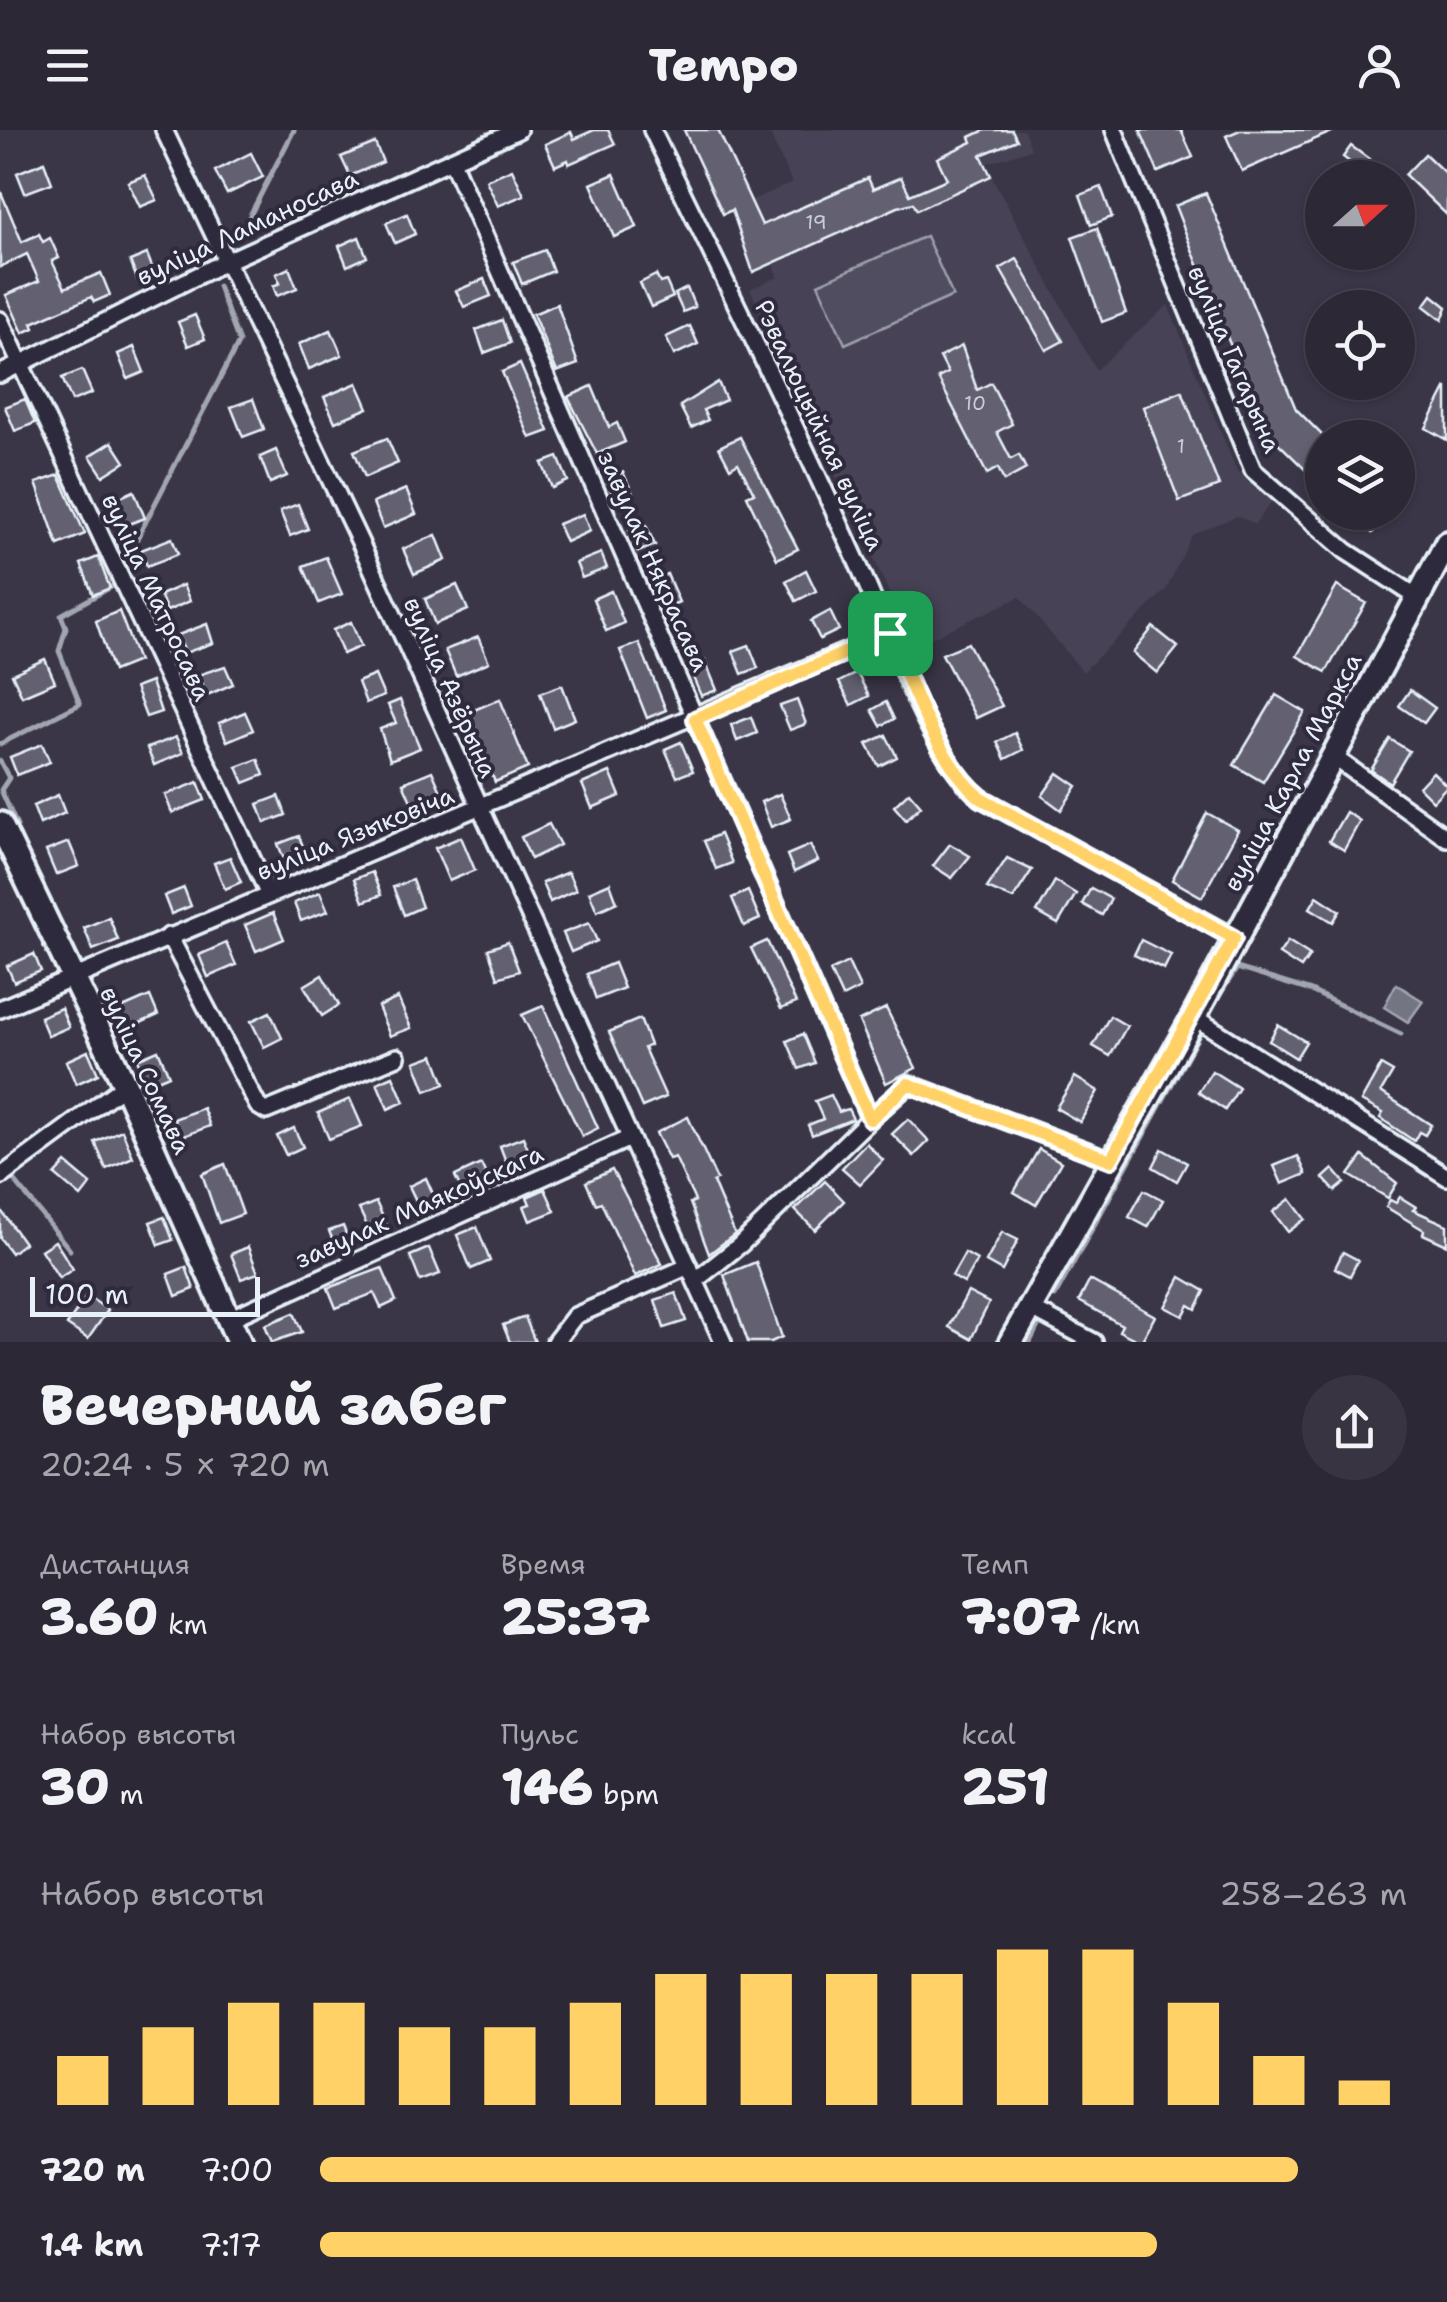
<!DOCTYPE html>
<html lang="ru">
<meta charset="utf-8">
<style>
body{margin:0;font-family:"Shantell Sans",sans-serif;background:#383442;color:#f1f3f6;height:100vh;display:flex;flex-direction:column;font-size:38px;white-space:nowrap}
*{box-sizing:border-box;margin:0}
p{font-size:32px;color:#a6a6ad}
.icon{flex:none;width:55px;height:55px;fill:none;stroke:currentColor;stroke-width:2;stroke-linecap:round;stroke-linejoin:round}
.map{position:relative;height:1212px;overflow:hidden}
.panel{display:flex;flex-direction:column;background:#2c2836;flex:1}
.panel>*{flex:none}
.needle{width:65px;rotate:69deg}
.buttons{position:absolute;left:1305px;top:30px;display:grid;gap:20px}
.buttons a{display:grid;place-items:center;width:110px;height:110px;border-radius:50%;background:#2c2836;box-shadow:0 2px 8px #0004,0 0 0 2px #484451;font-size:50px}
.scale{position:absolute;left:30px;bottom:25px;width:230px;box-sizing:border-box;padding-left:10px;border:5px solid #e8f1f8;border-top:0;font-size:28px;line-height:35px;white-space:nowrap;color:#e8f1f8;-webkit-text-stroke:8px #2f2a3d;paint-order:stroke}
.pin{position:absolute;display:grid;place-items:center;width:85px;height:85px;color:#fff;margin:-42px;border-radius:20px;box-shadow:0 5px 15px #0006}
.round{display:grid;place-items:center;flex:none;width:105px;height:105px;border-radius:52px;background:#383442}
.head{display:flex;align-items:center;justify-content:space-between;height:170px;padding:0 40px}
h1{font-size:55px;font-weight:800;line-height:75px}
.figures{display:grid;grid-template-columns:repeat(3,1fr);gap:15px;height:170px;padding:10px 40px}
.figures div{display:grid;align-content:center}
.figures b{font-size:50px;font-weight:800}
.figures small{font-size:28px;font-weight:400}
.figures p{font-size:28px}
.chart{height:280px;padding:20px 40px}
.chart p{display:flex;justify-content:space-between}
.chart svg{width:100%;height:180px;margin-top:10px;stroke:#ffd166;stroke-width:6}
ul{padding:0 40px;list-style:none;font-size:32px}
li{display:grid;grid-template-columns:160px 120px 1fr;align-items:center;height:75px}
li i{height:25px;border-radius:12px;background:#ffd166}
header{display:flex;justify-content:space-between;align-items:center;height:130px;padding:0 40px;background:#2c2836;font-size:45px;font-weight:800}
.map>svg:first-child{display:block}
.built{fill:#464354}
.green{fill:#504e5f;stroke:#9ca0ac;stroke-width:2.5}
.water{fill:#737482;stroke:#a2a6b1;stroke-width:2.5}
.lines{fill:none;stroke-linecap:round;stroke-linejoin:round}
.stream{stroke:#a2a6b1;stroke-width:5}
.building{fill:#636171;stroke:#e8f1f8;stroke-width:2.5}
.street-casing{stroke:#e8f1f8;stroke-width:22}
.secondary-casing{stroke:#e8f1f8;stroke-width:30}
.street{stroke:#2f2a3d;stroke-width:15}
.secondary{stroke:#2f2a3d;stroke-width:22}
.route-casing{stroke:#fff;stroke-width:20}
.route{stroke:#ffd166;stroke-width:12}
.labels{text-anchor:middle;dominant-baseline:central;stroke-width:8;stroke-linejoin:round;paint-order:stroke}
.number-label{font-size:20px;fill:#c7cdd6}
.street-label{font-size:25px;fill:#e8f1f8;stroke:#2f2a3d}
</style>
<header><svg class="icon" aria-label="menu" viewBox="0 0 24 24"><path d="M4 6h16M4 12h16M4 18h16"/></svg>Tempo<svg class="icon" aria-label="person" viewBox="0 0 24 24"><circle cx="12" cy="8" r="4"/><path d="M4 21q1-7 8-7t8 7"/></svg></header>
<div class="map">
<svg width="1447" height="1212" viewBox="0 0 1447 1212">
<rect width="100%" height="100%" fill="#3a3648"/>
<filter id="ink" filterUnits="userSpaceOnUse"><feTurbulence type="fractalNoise" baseFrequency=".01" numOctaves="2"/><feDisplacementMap in="SourceGraphic" scale="20" xChannelSelector="R" yChannelSelector="G"/><feConvolveMatrix kernelMatrix="1 2 1 2 8 2 1 2 1" color-interpolation-filters="sRGB"/></filter>
<g filter="url(#ink)">
<polygon class="built" points="768,0 1024,0 1031,19 985,34 1096,240 1168,175 1237,341 1272,371 1255,394 1237,386 1192,405 1166,460 1083,542 1020,467 914,516 750,159 778,147 774,134 753,142 732,79 723,84 754,69 792,53"/>
<polygon class="green" points="926,106 953,166 845,214 818,154"/>
<polygon class="water" points="1396,854 1423,871 1408,892 1384,877"/>
<g class="lines">
<g class="stream">
<polyline points="244,97 294,0"/>
<polyline points="131,420 239,212 218,156"/>
<polyline points="0,614 80,574 59,521 66,498 61,485 118,453"/>
<polyline points="0,631 9,648 1,660 17,696"/>
<polyline points="1215,873 1237,838 1311,861 1401,904"/>
<polyline points="14,1050 70,1120"/>
<polyline points="1055,1166 1199,905"/>
<polyline points="1030,1212 1039,1194"/>
</g>
</g>
<g class="building">
<polygon points="594,0 608,0 615,14 569,34 568,30 555,36 545,14 571,2 574,9"/>
<polygon points="684,0 718,0 762,95 868,48 873,59 901,47 910,65 947,49 937,28 972,12 970,7 985,0 1012,0 1017,10 981,25 991,46 917,80 913,73 898,77 753,142 732,80 723,84"/>
<polygon points="1140,0 1181,0 1193,27 1158,42"/>
<polygon points="1240,0 1336,0 1242,41 1226,6"/>
<polygon points="375,13 383,32 350,46 341,27"/>
<polygon points="1351,16 1369,29 1360,40 1343,27"/>
<polygon points="251,23 263,47 227,64 215,41"/>
<polygon points="1425,24 1447,45 1447,85 1405,45"/>
<polygon points="44,32 52,53 25,63 17,43"/>
<polygon points="512,39 524,65 498,76 486,50"/>
<polygon points="614,44 637,97 614,107 591,54"/>
<polygon points="145,45 157,70 140,77 128,52"/>
<polygon points="1101,57 1112,87 1091,95 1080,65"/>
<polygon points="0,60 22,112 39,104 43,112 50,108 59,128 52,131 65,158 101,143 110,165 94,172 91,167 32,193 34,198 23,203 6,165 39,151 27,124 0,137"/>
<polygon points="1206,63 1296,279 1322,305 1322,356 1266,301 1213,173 1175,76"/>
<polygon points="407,84 415,104 395,113 386,93"/>
<polygon points="1097,98 1126,183 1102,192 1072,107"/>
<polygon points="359,107 367,127 347,136 339,116"/>
<polygon points="545,120 553,141 522,154 513,132"/>
<polygon points="147,124 156,147 139,154 130,131"/>
<polygon points="1017,129 1063,211 1046,220 1000,139"/>
<polygon points="289,138 297,158 277,166 273,156 280,153 276,144"/>
<polygon points="656,145 660,153 666,151 673,167 651,177 640,153"/>
<polygon points="484,149 491,166 464,177 456,161"/>
<polygon points="687,158 695,177 683,182 675,164"/>
<polygon points="1432,165 1447,177 1442,190 1424,176"/>
<polygon points="557,174 578,234 557,242 533,184"/>
<polygon points="195,185 205,209 188,216 178,192"/>
<polygon points="502,190 510,213 484,223 476,200"/>
<polygon points="690,196 698,214 674,225 666,207"/>
<polygon points="331,200 342,225 309,239 299,214"/>
<polygon points="962,216 977,260 991,253 1012,294 997,302 1011,329 1019,325 1026,339 1004,351 998,338 987,344 938,248 948,243 940,227"/>
<polygon points="134,217 144,242 128,249 118,224"/>
<polygon points="520,234 549,301 530,308 502,242"/>
<polygon points="82,240 92,263 72,271 62,248"/>
<polygon points="718,252 726,270 703,280 708,290 691,298 680,276"/>
<polygon points="357,253 368,278 335,292 324,267"/>
<polygon points="592,256 609,297 617,293 625,312 597,324 568,267"/>
<polygon points="1447,257 1447,310 1426,298"/>
<polygon points="1182,261 1219,356 1179,371 1143,277"/>
<polygon points="25,269 35,293 15,301 5,277"/>
<polygon points="253,269 264,299 243,307 231,277"/>
<polygon points="740,307 798,419 777,429 747,366 754,363 738,333 730,338 719,317"/>
<polygon points="387,308 398,333 365,347 354,321"/>
<polygon points="112,312 125,332 103,346 90,326"/>
<polygon points="276,320 287,346 270,353 260,327"/>
<polygon points="558,327 568,351 552,358 542,333"/>
<polygon points="623,342 633,364 616,372 606,350"/>
<polygon points="59,345 85,404 58,415 36,353"/>
<polygon points="406,359 416,384 383,398 373,373"/>
<polygon points="134,361 145,388 126,395 116,369"/>
<polygon points="298,374 308,399 290,406 280,381"/>
<polygon points="1350,382 1392,382 1372,403"/>
<polygon points="583,384 590,401 566,412 558,394"/>
<polygon points="645,393 655,415 638,422 629,400"/>
<polygon points="436,405 446,430 414,444 403,419"/>
<polygon points="172,408 178,424 147,436 141,420"/>
<polygon points="601,423 607,438 582,448 576,433"/>
<polygon points="98,427 110,458 93,465 81,434"/>
<polygon points="326,427 342,464 319,473 303,436"/>
<polygon points="806,440 816,461 796,471 786,451"/>
<polygon points="667,444 679,472 663,479 651,451"/>
<polygon points="183,455 190,471 167,481 160,465"/>
<polygon points="457,455 468,480 435,494 425,469"/>
<polygon points="1337,456 1366,473 1326,542 1297,526"/>
<polygon points="611,461 624,493 606,501 593,469"/>
<polygon points="119,481 138,531 113,541 96,491"/>
<polygon points="830,481 839,500 820,509 811,491"/>
<polygon points="351,492 361,516 343,524 333,500"/>
<polygon points="207,494 213,513 185,523 178,505"/>
<polygon points="1153,497 1178,517 1157,543 1133,523"/>
<polygon points="478,507 489,532 456,546 445,520"/>
<polygon points="639,513 666,580 647,588 620,520"/>
<polygon points="968,513 1002,576 976,588 942,524"/>
<polygon points="749,515 758,538 742,544 733,521"/>
<polygon points="45,529 55,552 22,566 12,544"/>
<polygon points="705,531 717,560 701,566 689,538"/>
<polygon points="225,536 233,554 207,565 198,545"/>
<polygon points="857,543 869,566 851,575 839,552"/>
<polygon points="375,545 384,566 366,573 358,552"/>
<polygon points="151,552 161,582 146,587 135,558"/>
<polygon points="562,555 575,589 553,598 540,563"/>
<polygon points="1410,560 1435,578 1424,593 1399,576"/>
<polygon points="1276,565 1305,582 1263,652 1234,635"/>
<polygon points="500,569 528,638 495,652 467,583"/>
<polygon points="400,570 420,618 390,630 380,599 396,593 388,575"/>
<polygon points="797,570 806,594 790,600 780,576"/>
<polygon points="886,572 894,589 881,596 872,580"/>
<polygon points="245,582 253,600 227,611 219,593"/>
<polygon points="751,587 757,603 737,611 731,595"/>
<polygon points="1015,603 1023,620 1005,629 997,612"/>
<polygon points="886,605 897,627 879,636 867,614"/>
<polygon points="176,607 183,623 154,635 147,618"/>
<polygon points="1390,609 1409,621 1390,653 1371,640"/>
<polygon points="681,612 693,641 677,647 665,619"/>
<polygon points="42,614 50,632 17,645 10,627"/>
<polygon points="258,629 264,645 244,653 237,637"/>
<polygon points="432,641 442,664 413,676 403,653"/>
<polygon points="610,642 620,666 592,678 582,654"/>
<polygon points="1433,642 1447,656 1433,671 1419,657"/>
<polygon points="1058,643 1077,656 1061,680 1042,666"/>
<polygon points="198,652 205,670 172,683 165,665"/>
<polygon points="909,662 921,676 906,690 894,676"/>
<polygon points="780,664 791,689 771,697 761,672"/>
<polygon points="58,665 65,683 40,694 33,676"/>
<polygon points="279,666 286,685 265,693 258,674"/>
<polygon points="1346,682 1360,691 1344,720 1329,711"/>
<polygon points="1207,683 1238,700 1202,767 1172,750"/>
<polygon points="549,694 560,715 531,729 521,707"/>
<polygon points="720,704 732,733 716,739 704,711"/>
<polygon points="299,706 306,724 285,732 278,714"/>
<polygon points="461,707 475,740 449,751 435,718"/>
<polygon points="69,712 79,736 56,745 46,721"/>
<polygon points="950,714 970,726 952,748 933,736"/>
<polygon points="810,715 818,731 794,742 787,725"/>
<polygon points="230,727 241,752 225,759 214,733"/>
<polygon points="1007,728 1032,740 1013,769 987,758"/>
<polygon points="372,742 381,765 363,772 354,749"/>
<polygon points="568,742 576,760 550,772 542,753"/>
<polygon points="412,750 422,777 404,785 393,757"/>
<polygon points="1055,751 1076,764 1058,794 1037,782"/>
<polygon points="610,753 617,772 597,781 589,762"/>
<polygon points="184,758 191,776 171,784 164,766"/>
<polygon points="1091,758 1111,769 1102,785 1082,774"/>
<polygon points="748,761 760,789 744,796 732,768"/>
<polygon points="320,762 328,781 301,791 294,773"/>
<polygon points="1317,766 1340,781 1333,792 1310,778"/>
<polygon points="273,783 284,809 256,821 245,795"/>
<polygon points="109,787 118,810 93,820 84,798"/>
<polygon points="589,793 597,811 571,822 563,803"/>
<polygon points="1141,810 1171,825 1164,839 1134,825"/>
<polygon points="767,811 796,873 781,879 751,818"/>
<polygon points="1288,811 1310,825 1301,838 1279,824"/>
<polygon points="508,812 519,841 498,848 488,819"/>
<polygon points="226,813 236,835 208,847 199,825"/>
<polygon points="34,824 41,841 14,852 7,836"/>
<polygon points="848,832 860,858 842,867 830,841"/>
<polygon points="614,833 624,858 596,869 587,844"/>
<polygon points="322,845 339,875 322,886 304,856"/>
<polygon points="150,866 158,885 125,900 116,881"/>
<polygon points="398,868 411,898 390,906 378,877"/>
<polygon points="543,876 598,998 582,1006 522,885"/>
<polygon points="61,878 69,897 48,906 40,887"/>
<polygon points="886,878 916,938 886,953 859,891"/>
<polygon points="270,882 282,908 264,917 251,891"/>
<polygon points="1110,886 1127,896 1110,926 1093,916"/>
<polygon points="640,889 650,915 644,918 666,967 642,977 609,902"/>
<polygon points="1278,895 1306,912 1296,928 1269,911"/>
<polygon points="803,904 815,933 799,939 787,911"/>
<polygon points="158,920 169,945 148,954 137,929"/>
<polygon points="88,921 98,944 76,954 66,931"/>
<polygon points="434,925 445,954 426,961 415,932"/>
<polygon points="1381,935 1393,942 1381,962 1431,995 1425,1005 1419,1002 1414,1011 1380,988 1383,983 1361,971"/>
<polygon points="1212,941 1239,958 1225,980 1198,962"/>
<polygon points="393,946 404,972 388,979 377,953"/>
<polygon points="1075,947 1098,961 1080,992 1056,978"/>
<polygon points="831,965 839,982 848,979 853,989 812,1005 808,995 823,989 815,971"/>
<polygon points="350,969 362,996 329,1009 318,983"/>
<polygon points="203,978 210,996 181,1007 174,989"/>
<polygon points="688,987 717,1050 713,1052 735,1104 709,1124 690,1073 695,1071 675,1027 669,1029 656,1003"/>
<polygon points="908,989 929,1011 914,1026 892,1004"/>
<polygon points="294,998 303,1017 286,1025 277,1006"/>
<polygon points="122,1000 133,1027 106,1039 95,1012"/>
<polygon points="523,1007 533,1031 509,1040 500,1016"/>
<polygon points="866,1013 883,1030 860,1054 842,1038"/>
<polygon points="1039,1019 1061,1032 1036,1075 1014,1062"/>
<polygon points="1162,1019 1187,1033 1177,1051 1153,1037"/>
<polygon points="1298,1026 1306,1044 1282,1054 1274,1036"/>
<polygon points="1363,1026 1397,1053 1388,1068 1349,1045"/>
<polygon points="66,1033 91,1054 81,1067 55,1045"/>
<polygon points="225,1034 243,1084 219,1093 202,1044"/>
<polygon points="481,1034 491,1055 480,1061 476,1052 461,1059 455,1046"/>
<polygon points="1333,1039 1345,1053 1335,1061 1323,1048"/>
<polygon points="612,1040 662,1134 635,1146 601,1072 596,1074 586,1052"/>
<polygon points="426,1048 437,1073 421,1081 409,1056"/>
<polygon points="825,1051 844,1071 815,1100 795,1080"/>
<polygon points="545,1059 555,1081 530,1091 524,1076 530,1074 527,1067"/>
<polygon points="1144,1060 1163,1070 1148,1097 1129,1087"/>
<polygon points="1400,1067 1416,1077 1413,1080 1447,1095 1447,1115 1423,1104 1424,1100 1386,1077 1390,1070 1396,1073"/>
<polygon points="1290,1069 1305,1089 1288,1102 1273,1082"/>
<polygon points="376,1072 387,1096 371,1104 359,1079"/>
<polygon points="0,1079 24,1113 11,1123 0,1108"/>
<polygon points="164,1087 173,1110 159,1115 150,1092"/>
<polygon points="343,1096 349,1112 336,1118 329,1101"/>
<polygon points="477,1097 490,1131 471,1139 457,1105"/>
<polygon points="1002,1102 1018,1110 1002,1141 986,1132"/>
<polygon points="55,1111 73,1139 59,1148 41,1120"/>
<polygon points="248,1117 258,1143 241,1149 231,1124"/>
<polygon points="429,1118 440,1144 420,1151 410,1126"/>
<polygon points="1343,1122 1358,1130 1350,1146 1335,1138"/>
<polygon points="965,1123 977,1130 964,1153 952,1146"/>
<polygon points="756,1132 782,1207 771,1212 748,1212 724,1145"/>
<polygon points="186,1137 194,1159 176,1166 168,1144"/>
<polygon points="382,1138 396,1171 381,1178 374,1163 336,1178 328,1158"/>
<polygon points="1181,1147 1205,1161 1196,1179 1189,1175 1183,1186 1165,1177"/>
<polygon points="1090,1150 1155,1186 1141,1212 1119,1201 1122,1195 1079,1171"/>
<polygon points="968,1162 989,1173 971,1209 949,1197"/>
<polygon points="676,1163 686,1191 664,1198 655,1170"/>
<polygon points="87,1166 108,1180 88,1209 67,1195"/>
<polygon points="294,1183 302,1202 272,1212 265,1195"/>
<polygon points="525,1187 535,1212 510,1212 503,1195"/>
</g>
<g class="lines">
<g class="street-casing">
<g id="street">
<polyline points="164,0 359,410 723,1212"/>
<path d="M 652,0 C 722,144 792,288 858,434 C 887,497 929,627 981,668 L 1235,808"/>
<polyline points="1114,0 1253,340 1346,421 1417,467"/>
<polyline points="452,31 870,989 909,954 1111,1030"/>
<polyline points="0,190 269,765"/>
<polyline points="0,244 225,132 518,0"/>
<polyline points="1331,625 1447,708"/>
<polyline points="169,806 258,976 266,981 397,927"/>
<polyline points="0,879 890,503"/>
<polyline points="1194,887 1447,1047"/>
<polyline points="0,1047 125,955"/>
<polyline points="696,1150 740,1115 870,989"/>
<polyline points="1030,1178 1094,1212"/>
<polyline points="229,1189 630,1008"/>
<polyline points="555,1212 575,1186 689,1136"/>
</g>
</g>
<g class="secondary-casing">
<g id="secondary">
<polyline points="0,694 125,955 239,1212"/>
<polyline points="1011,1212 1194,887 1447,413"/>
</g>
</g>
<use href="#street" class="street"/>
<use href="#secondary" class="secondary"/>
</g>
</g>
<g class="lines" filter="url(#ink)">
<g class="route-casing">
<path id="route" d="M 890,503 C 910,554 939,634 981,668 L 1234,808 L 1111,1030 L 908,954 L 870,989 L 695,589 Z"/>
</g>
<use href="#route" class="route"/>
</g>
<g class="labels">
<g class="number-label">
<text x="816" y="92">19</text>
<text x="975" y="273">10</text>
<text x="1181" y="316">1</text>
</g>
<g class="street-label">
<text transform="translate(247 97) rotate(-25)">вуліца Ламаносава</text>
<text transform="translate(1235 229) rotate(67)">вуліца Гагарына</text>
<text transform="translate(820 295) rotate(65)">Рэвалюцыйная вуліца</text>
<text transform="translate(654 431) rotate(66)">завулак Някрасава</text>
<text transform="translate(157 467) rotate(65)">вуліца Матросава</text>
<text transform="translate(451 557) rotate(66)">вуліца Азёрына</text>
<text transform="translate(1292 642) rotate(-62)">вуліца Карла Маркса</text>
<text transform="translate(355 703) rotate(-22)">вуліца Языковіча</text>
<text transform="translate(146 940) rotate(65)">вуліца Сомава</text>
<text transform="translate(419 1076) rotate(-24)">завулак Маякоўскага</text>
</g>
</g>
</svg>
<div class="buttons">
<a><svg class="needle" viewBox="-14 -14 28 28"><path d="M0-13l5 13h-10z" fill="#e53935"/><path d="M0 13l5-13h-10z" fill="#a6a6ad"/></svg></a>
<a><svg class="icon" aria-label="locate" viewBox="0 0 24 24"><circle cx="12" cy="12" r="6"/><path d="M12 2v4M12 18v4M2 12h4M18 12h4"/></svg></a>
<a><svg class="icon" aria-label="layers" viewBox="0 0 24 24"><path d="M12 4l9 5-9 5-9-5zM3 14l9 5 9-5"/></svg></a>
</div>
<div class="scale">100 m</div>
<div class="pin" style="left:890px;top:503px;background:#1e9e55"><svg class="icon" aria-label="arrive" viewBox="0 0 24 24"><path d="M6 21V4h12l-3 4 3 4H6"/></svg></div>
</div>
<section class="panel">
<div class="head"><div><h1>Вечерний забег</h1><p>20:24 · 5 × 720 m</p></div><a class="round"><svg class="icon" aria-label="share" viewBox="0 0 24 24"><path d="M12 15V3M7 8l5-5 5 5M5 13v7h14v-7"/></svg></a></div>
<div class="figures">
<div><p>Дистанция</p><b>3.60<small> km</small></b></div>
<div><p>Время</p><b>25:37</b></div>
<div><p>Темп</p><b>7:07<small> /km</small></b></div>
</div>
<div class="figures">
<div><p>Набор высоты</p><b>30<small> m</small></b></div>
<div><p>Пульс</p><b>146<small> bpm</small></b></div>
<div><p>kcal</p><b>251</b></div>
</div>
<div class="chart"><p><span>Набор высоты</span>258–263 m</p>
<svg viewBox="0 0 160 44" preserveAspectRatio="none"><path d="M5 44V32M15 44V25M25 44V19M35 44V19M45 44V25M55 44V25M65 44V19M75 44V12M85 44V12M95 44V12M105 44V12M115 44V6M125 44V6M135 44V19M145 44V32M155 44V38"/></svg>
</div>
<ul>
<li><b>720 m</b>7:00<i style="width:90%"></i></li>
<li><b>1.4 km</b>7:17<i style="width:77%"></i></li>
</ul>
</section>
